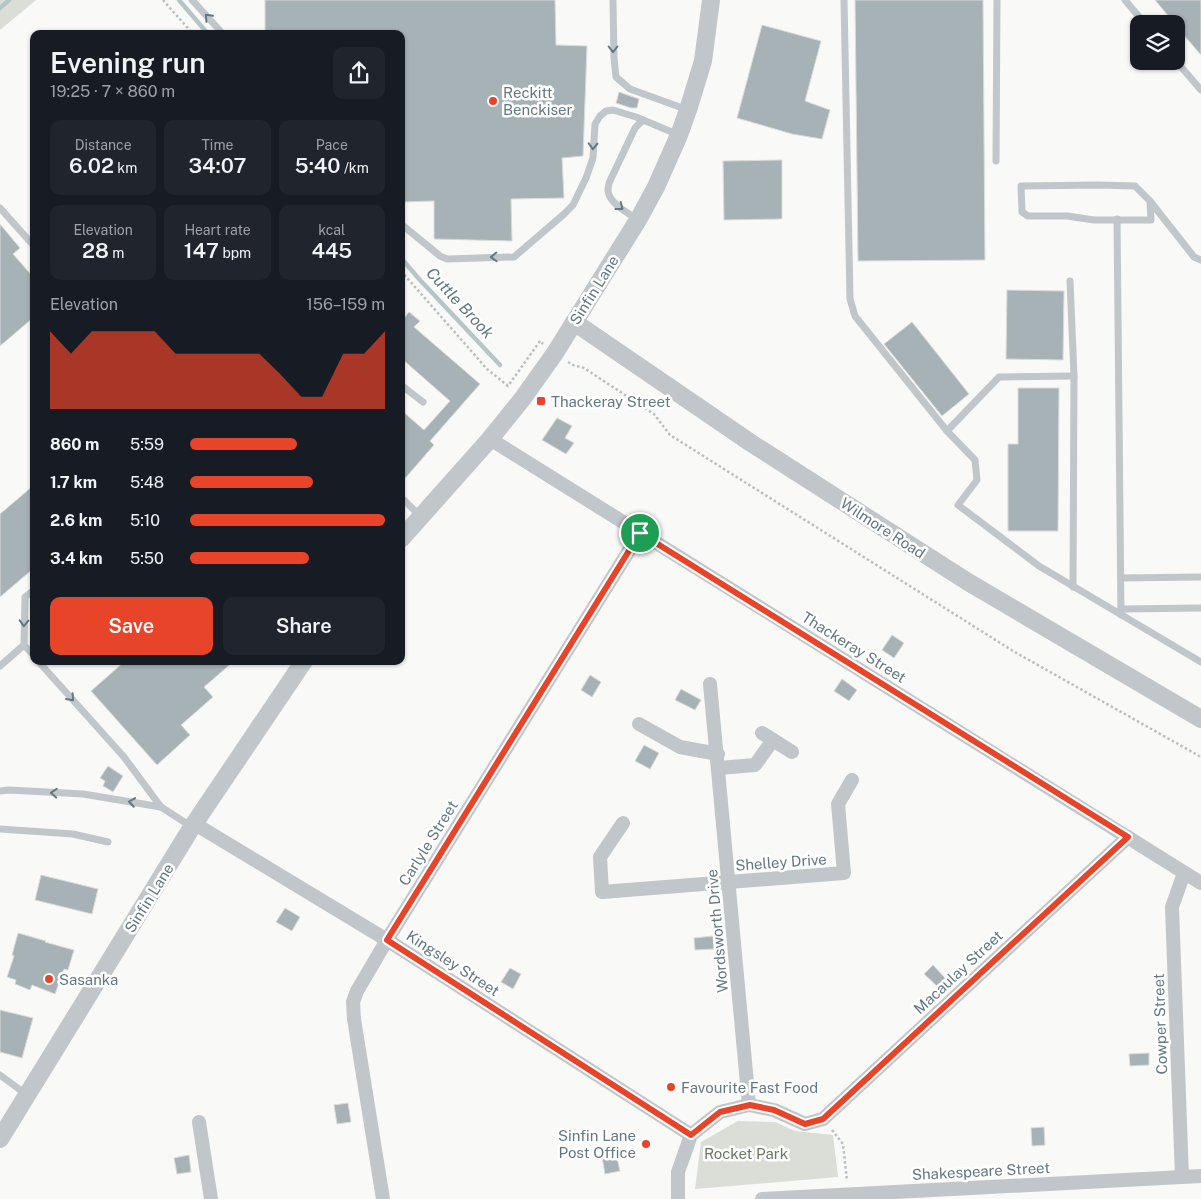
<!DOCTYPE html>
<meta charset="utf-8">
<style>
body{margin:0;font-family:"Public Sans",sans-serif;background:#20242c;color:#f1f3f6;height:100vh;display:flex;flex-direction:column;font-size:19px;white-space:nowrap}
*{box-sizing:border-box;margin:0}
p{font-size:16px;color:#9ea1a6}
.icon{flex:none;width:28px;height:28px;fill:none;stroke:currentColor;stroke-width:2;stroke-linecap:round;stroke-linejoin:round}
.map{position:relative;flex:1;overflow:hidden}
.panel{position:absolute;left:30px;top:30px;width:375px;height:635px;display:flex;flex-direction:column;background:#171b24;border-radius:10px;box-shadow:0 1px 4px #0004}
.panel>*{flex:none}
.tools{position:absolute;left:1130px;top:15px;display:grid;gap:10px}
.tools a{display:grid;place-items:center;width:55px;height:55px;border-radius:10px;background:#171b24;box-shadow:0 1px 4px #0004;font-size:25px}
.pin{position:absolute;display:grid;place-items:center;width:42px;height:42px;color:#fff;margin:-21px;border:2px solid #fff;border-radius:50%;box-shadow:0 1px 5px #0007}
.round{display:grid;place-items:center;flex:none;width:52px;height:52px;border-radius:10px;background:#20242c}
.headline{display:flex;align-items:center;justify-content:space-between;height:85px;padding:0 20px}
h1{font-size:28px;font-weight:600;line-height:38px}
.figures{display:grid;grid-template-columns:repeat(3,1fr);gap:8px;height:85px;padding:5px 20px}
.figures div{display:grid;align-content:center;border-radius:10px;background:#20242c;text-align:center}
.figures b{font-size:21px;font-weight:600}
.figures small{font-size:14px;font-weight:400}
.figures p{font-size:14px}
.chart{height:140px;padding:10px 20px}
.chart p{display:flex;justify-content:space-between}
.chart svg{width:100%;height:90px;margin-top:5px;fill:#e74429;opacity:.7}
.cta{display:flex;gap:10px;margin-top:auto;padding:10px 20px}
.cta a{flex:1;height:58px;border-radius:10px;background:#e74429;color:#fff;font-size:20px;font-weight:600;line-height:58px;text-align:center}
.cta a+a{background:#20242c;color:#f1f3f6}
ul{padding:0 20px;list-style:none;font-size:16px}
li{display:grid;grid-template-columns:80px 60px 1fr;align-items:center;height:38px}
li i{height:12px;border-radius:6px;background:#e74429}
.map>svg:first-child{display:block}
.green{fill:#daded6}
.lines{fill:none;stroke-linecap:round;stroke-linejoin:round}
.stream{stroke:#b6c6c8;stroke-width:4.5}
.building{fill:#a7b2b6;stroke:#dbdbd9}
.path{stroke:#babfc1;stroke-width:2.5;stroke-dasharray:2.5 2.5;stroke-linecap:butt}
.service{stroke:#c0c6c9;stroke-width:7}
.minor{stroke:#c0c6c9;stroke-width:14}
.tertiary{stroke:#c0c6c9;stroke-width:18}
.oneway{stroke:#647882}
.route-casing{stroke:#fff;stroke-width:10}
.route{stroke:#e74429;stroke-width:6}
.poi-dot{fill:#e74429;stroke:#fff;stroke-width:2}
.labels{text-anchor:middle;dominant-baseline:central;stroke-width:5;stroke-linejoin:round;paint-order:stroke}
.poi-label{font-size:15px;fill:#647882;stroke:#fff;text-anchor:start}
.street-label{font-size:15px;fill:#647882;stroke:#fff}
.park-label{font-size:15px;fill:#697a63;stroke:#fff}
.water-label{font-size:16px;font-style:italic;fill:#5e777c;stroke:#fff}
</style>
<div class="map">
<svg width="1201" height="1199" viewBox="0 0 1201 1199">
<rect width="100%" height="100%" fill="#f9f9f7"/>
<g class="green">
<polygon points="0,0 36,0 0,30"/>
<polygon points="738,1121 775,1122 795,1131 833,1135 838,1177 695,1189 701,1142"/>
</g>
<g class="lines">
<g class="stream">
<polyline points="179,0 208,34"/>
<polyline points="0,8 9,0"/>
<polyline points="401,258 420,280 500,365"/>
</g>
</g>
<g class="building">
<polygon points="265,0 555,0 556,45 587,46 583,156 562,158 564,198 511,199 512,241 434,239 434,201 401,202 401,34 265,34"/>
<polygon points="855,0 983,0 985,260 858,261"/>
<polygon points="1155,0 1201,0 1201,55 1176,26 1176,24 1175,24"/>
<polygon points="762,25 821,41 805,101 830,110 822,139 792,134 737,118"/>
<polygon points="619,92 639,99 637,108 631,108 616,103"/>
<polygon points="782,160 782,219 724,220 723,161"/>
<polygon points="0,224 20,248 13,254 34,278 34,317 0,346"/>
<polygon points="1007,290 1064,291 1063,360 1006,359"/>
<polygon points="409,312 420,321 414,327 480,384 430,441 434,445 401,483 401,410 424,430 450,401 401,358 401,315 404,318"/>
<polygon points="912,322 969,394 942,416 884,344"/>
<polygon points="1018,388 1059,388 1058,531 1008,531 1008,444 1018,444"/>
<polygon points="557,418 572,426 565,438 574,443 566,454 542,440"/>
<polygon points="34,485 34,568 0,597 0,514"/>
<polygon points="892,635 904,643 894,658 882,650"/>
<polygon points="125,661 234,661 204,687 213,697 181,725 190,735 157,765 91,691"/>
<polygon points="590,675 601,682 592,697 581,690"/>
<polygon points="842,679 857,690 849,701 834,691"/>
<polygon points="681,689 701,700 695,710 675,700"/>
<polygon points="644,745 659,753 650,769 635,761"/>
<polygon points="108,766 123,776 113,792 103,786 105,781 100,778"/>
<polygon points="41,875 98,889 92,914 35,900"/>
<polygon points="285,908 300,917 292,931 276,922"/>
<polygon points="18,933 46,941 45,942 74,950 68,970 64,969 55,994 32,985 30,990 15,984 16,980 7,977 14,956 12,955"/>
<polygon points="713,936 714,949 695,950 694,938"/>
<polygon points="933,965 946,979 938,987 924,974"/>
<polygon points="510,968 521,974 513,989 501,982"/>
<polygon points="0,1010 33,1018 22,1058 0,1052"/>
<polygon points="1149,1053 1149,1065 1130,1066 1129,1054"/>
<polygon points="348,1103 351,1122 337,1124 334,1105"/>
<polygon points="1044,1127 1045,1145 1032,1146 1031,1128"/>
<polygon points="616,1154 620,1171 605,1174 602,1157"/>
<polygon points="189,1155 191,1172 177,1174 174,1158"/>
</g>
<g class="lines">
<g class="path">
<polyline points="163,0 193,34"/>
<polyline points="401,271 487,369 508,386 540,341 543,344"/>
<polyline points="568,362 573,365 584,368 654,414 670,435 1013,651 1201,757"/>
<polyline points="832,1130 843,1144 847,1181"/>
</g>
<g class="service">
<polyline points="192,0 223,34"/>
<polyline points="613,0 614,58 616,77 630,89 688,110"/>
<polyline points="844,0 850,299 855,316 947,431 975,460 977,480 958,505 1039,566 1201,662"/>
<polyline points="1125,0 1145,24"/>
<polyline points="1176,61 1201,90"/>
<polyline points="996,161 997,0"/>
<polygon points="1098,185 1135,186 1150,201 1151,220 1094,220 1067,216 1028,216 1022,212 1021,186"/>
<polyline points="1150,201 1194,257 1201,260"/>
<polyline points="0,208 34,246"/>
<path d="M 637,219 C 628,213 609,203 608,191 C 608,188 609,185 609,183 L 635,128 L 643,120"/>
<polyline points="1117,219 1121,615"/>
<polyline points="401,224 440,256 447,259 514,257 563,215 573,205 586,178 593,158 595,124 600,116 606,111 613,110 636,117 679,135"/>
<polyline points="1070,281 1074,376 1073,587"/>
<polyline points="401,385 423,402"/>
<polyline points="947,431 999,377 1074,376"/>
<polyline points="401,497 420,516"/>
<polyline points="1121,578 1201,577"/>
<polyline points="34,590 25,597 24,645 34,656"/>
<polyline points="1121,609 1201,608"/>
<polyline points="38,661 124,757 161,807 192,827"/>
<polyline points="0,666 24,645"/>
<polyline points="0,791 9,790 83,794 161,807"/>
<polyline points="0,829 73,834 108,842"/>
<polyline points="0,1075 27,1095"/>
</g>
<g class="minor">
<polyline points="490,439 1201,883"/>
<polyline points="710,684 749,1105"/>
<polyline points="639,724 680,747 718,754"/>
<polyline points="762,733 792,752"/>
<polyline points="719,768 755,765 773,740"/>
<polyline points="623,823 600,857 602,892 844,873 838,804 852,780"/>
<polyline points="195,824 387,940 691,1135"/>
<polyline points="199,1122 211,1199"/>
<polyline points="1182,1177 1172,907 1184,873"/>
<polyline points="383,1199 354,1019 353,1002 357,991 387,940 640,533"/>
<polyline points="678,1199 678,1172 691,1135 720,1112 749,1105 774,1110 805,1124 823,1119 1128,837"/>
<polyline points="762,1199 1201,1176"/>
</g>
<g class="tertiary">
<polyline points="574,322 751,443 968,582 1201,719"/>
<polyline points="401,539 490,439 523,398 555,353 638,220 656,187 679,135 688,110 703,61 711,0"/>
<polyline points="0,1139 192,827 304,661"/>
</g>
</g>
<defs><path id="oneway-chevron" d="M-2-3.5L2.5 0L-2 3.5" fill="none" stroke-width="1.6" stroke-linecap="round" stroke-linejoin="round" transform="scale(1.25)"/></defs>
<g class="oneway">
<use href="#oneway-chevron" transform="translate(208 17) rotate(-133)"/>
<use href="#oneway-chevron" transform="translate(613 49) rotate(90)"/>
<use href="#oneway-chevron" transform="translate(593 146) rotate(92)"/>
<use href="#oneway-chevron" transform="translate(620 207) rotate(37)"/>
<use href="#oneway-chevron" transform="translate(494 257) rotate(178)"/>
<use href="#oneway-chevron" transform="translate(24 623) rotate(92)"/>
<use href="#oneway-chevron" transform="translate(71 698) rotate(48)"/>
<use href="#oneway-chevron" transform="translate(54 793) rotate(-176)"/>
<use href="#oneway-chevron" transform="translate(132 802) rotate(-171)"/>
</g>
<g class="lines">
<g class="route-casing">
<polygon id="route" points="640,533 1128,837 823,1119 805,1124 774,1110 750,1105 720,1112 691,1135 387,940"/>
</g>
<use href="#route" class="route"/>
</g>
<g class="poi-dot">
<circle cx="493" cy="101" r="5"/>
<rect x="536" y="396" width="10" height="10" rx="2.5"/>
<circle cx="49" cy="979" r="5"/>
<circle cx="671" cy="1087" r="5"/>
<circle cx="646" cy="1144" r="5"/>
</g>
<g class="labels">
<g class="poi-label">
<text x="503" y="92">Reckitt<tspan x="503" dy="17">Benckiser</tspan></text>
<text x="551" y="401">Thackeray Street</text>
<text x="59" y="979">Sasanka</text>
<text x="681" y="1087">Favourite Fast Food</text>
<text x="636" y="1135" text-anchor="end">Sinfin Lane<tspan x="636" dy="17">Post Office</tspan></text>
</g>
<g class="street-label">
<text transform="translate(594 290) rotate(-58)">Sinfin Lane</text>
<text transform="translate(883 528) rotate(33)">Wilmore Road</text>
<text transform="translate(854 647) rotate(32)">Thackeray Street</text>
<text transform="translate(428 843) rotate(-58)">Carlyle Street</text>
<text transform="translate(781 862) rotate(-4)">Shelley Drive</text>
<text transform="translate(149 898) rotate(-58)">Sinfin Lane</text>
<text transform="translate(717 931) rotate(-95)">Wordsworth Drive</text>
<text transform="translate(453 963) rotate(33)">Kingsley Street</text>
<text transform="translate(958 972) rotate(-43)">Macaulay Street</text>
<text transform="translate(1160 1024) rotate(-92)">Cowper Street</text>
<text transform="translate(981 1171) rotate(-3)">Shakespeare Street</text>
</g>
<g class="park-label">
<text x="746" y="1153">Rocket Park</text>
</g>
<g class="water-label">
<text transform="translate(460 303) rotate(47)">Cuttle Brook</text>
</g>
</g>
</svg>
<div class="tools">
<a><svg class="icon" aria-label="layers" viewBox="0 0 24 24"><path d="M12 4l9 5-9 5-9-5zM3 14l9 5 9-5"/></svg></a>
</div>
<div class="pin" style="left:640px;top:533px;background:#1e9e55"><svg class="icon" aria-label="arrive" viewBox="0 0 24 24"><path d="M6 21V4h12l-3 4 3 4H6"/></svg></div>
<section class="panel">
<div class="headline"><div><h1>Evening run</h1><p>19:25 · 7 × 860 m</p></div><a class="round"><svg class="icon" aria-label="share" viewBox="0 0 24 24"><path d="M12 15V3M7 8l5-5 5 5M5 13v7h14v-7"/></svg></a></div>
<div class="figures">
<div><p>Distance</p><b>6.02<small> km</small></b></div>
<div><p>Time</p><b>34:07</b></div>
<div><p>Pace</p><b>5:40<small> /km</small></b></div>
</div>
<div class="figures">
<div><p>Elevation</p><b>28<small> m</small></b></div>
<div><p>Heart rate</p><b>147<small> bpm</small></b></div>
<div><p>kcal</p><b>445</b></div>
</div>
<div class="chart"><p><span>Elevation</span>156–159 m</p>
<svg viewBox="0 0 160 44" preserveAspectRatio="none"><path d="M0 44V6L10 17L20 6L30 6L40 6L50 6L60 17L70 17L80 17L90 17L100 17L110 27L120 38L130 38L140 17L150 17L160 6V44z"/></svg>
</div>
<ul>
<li><b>860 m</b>5:59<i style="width:55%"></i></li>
<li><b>1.7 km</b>5:48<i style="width:63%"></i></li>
<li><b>2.6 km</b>5:10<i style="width:100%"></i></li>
<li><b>3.4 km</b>5:50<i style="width:61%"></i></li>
</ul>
<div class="cta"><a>Save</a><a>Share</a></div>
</section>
</div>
